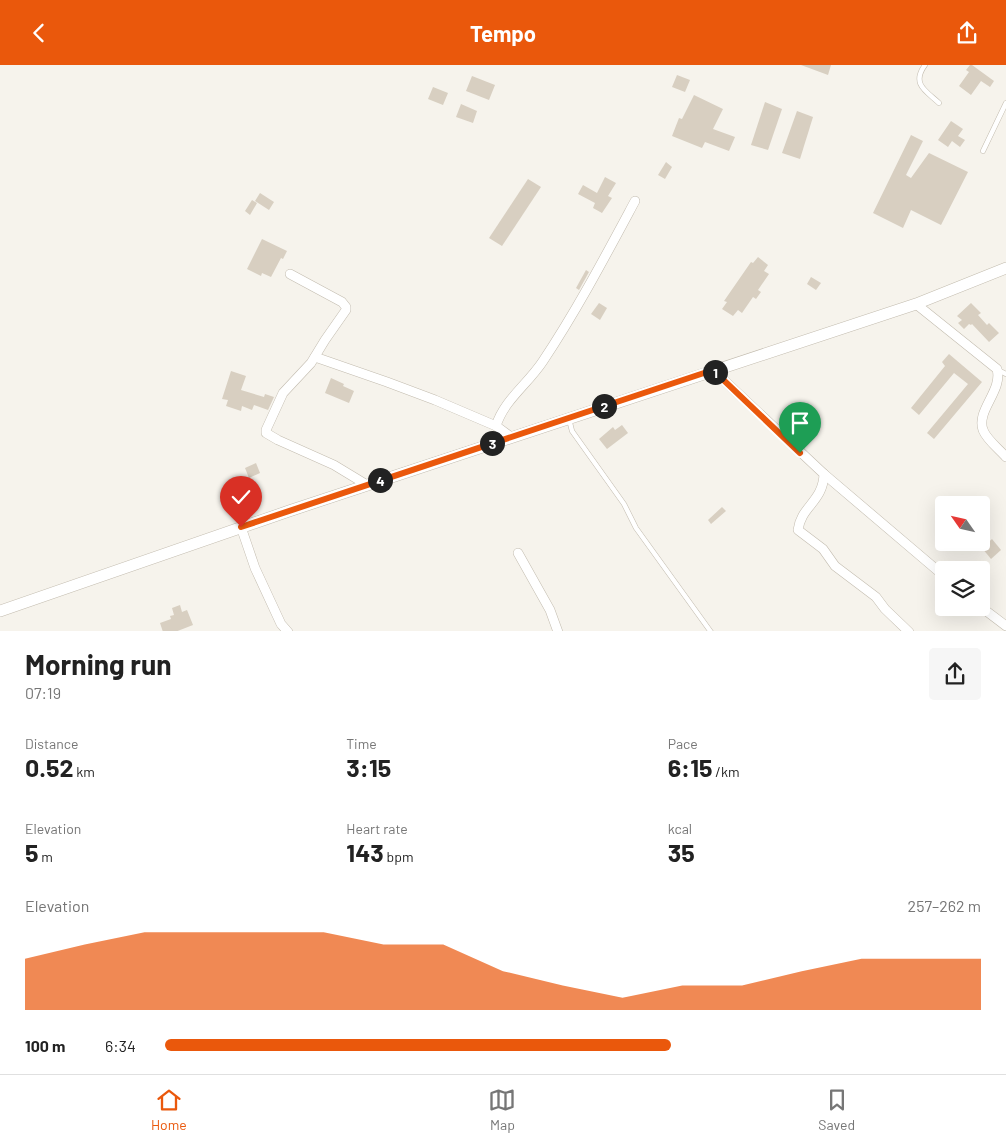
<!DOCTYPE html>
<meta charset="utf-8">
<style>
body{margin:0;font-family:Barlow,sans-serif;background:#f6f6f6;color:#222;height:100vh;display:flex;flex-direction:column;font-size:19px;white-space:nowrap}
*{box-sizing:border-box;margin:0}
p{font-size:16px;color:#767676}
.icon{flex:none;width:28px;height:28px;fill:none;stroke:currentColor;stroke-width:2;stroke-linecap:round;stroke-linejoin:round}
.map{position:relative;height:566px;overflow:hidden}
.sheet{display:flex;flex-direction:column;background:#fff;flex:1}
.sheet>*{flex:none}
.needle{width:32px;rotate:304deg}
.tools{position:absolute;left:935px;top:431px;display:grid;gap:10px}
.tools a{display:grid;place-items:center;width:55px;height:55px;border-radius:5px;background:#fff;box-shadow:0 5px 20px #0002;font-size:25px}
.pin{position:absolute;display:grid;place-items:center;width:42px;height:42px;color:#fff;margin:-51px -21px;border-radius:50% 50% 50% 0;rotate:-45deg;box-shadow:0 0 5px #0007}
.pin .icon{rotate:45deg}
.km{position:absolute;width:25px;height:25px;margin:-12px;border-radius:50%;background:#222;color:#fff;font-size:14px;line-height:25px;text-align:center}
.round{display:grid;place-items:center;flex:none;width:52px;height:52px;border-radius:5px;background:#f6f6f6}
.summary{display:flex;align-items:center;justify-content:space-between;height:85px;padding:0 25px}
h1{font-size:28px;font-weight:700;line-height:38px}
.stats{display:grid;grid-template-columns:repeat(3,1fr);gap:8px;height:85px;padding:5px 25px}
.stats div{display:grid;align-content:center}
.stats b{font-size:25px;font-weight:700}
.stats small{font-size:14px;font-weight:400}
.stats p{font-size:14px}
.chart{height:140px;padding:10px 25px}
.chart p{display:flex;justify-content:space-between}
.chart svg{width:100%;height:90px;margin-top:5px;fill:#ea580c;opacity:.7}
ul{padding:0 25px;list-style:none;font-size:16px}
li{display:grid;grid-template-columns:80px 60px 1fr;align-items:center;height:38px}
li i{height:12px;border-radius:6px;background:#ea580c}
header{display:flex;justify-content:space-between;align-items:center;height:65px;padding:0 25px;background:#ea580c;color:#fff;font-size:22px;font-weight:700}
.dock{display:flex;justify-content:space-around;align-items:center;height:70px;border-top:1px solid #e0e0e0;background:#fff;font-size:14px;color:#767676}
.dock a{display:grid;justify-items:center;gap:2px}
.dock .active{color:#ea580c}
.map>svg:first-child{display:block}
.building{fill:#d8cfc1}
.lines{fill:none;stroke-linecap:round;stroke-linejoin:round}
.service-casing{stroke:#c2bbae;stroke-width:5.5}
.minor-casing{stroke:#c2bbae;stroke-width:10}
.tertiary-casing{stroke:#c2bbae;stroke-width:12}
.service{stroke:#fff;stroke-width:4.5}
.minor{stroke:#fff;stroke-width:9}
.tertiary{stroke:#fff;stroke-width:11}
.route-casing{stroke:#fff;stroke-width:10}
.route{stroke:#ea580c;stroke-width:6}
</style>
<header><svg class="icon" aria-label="back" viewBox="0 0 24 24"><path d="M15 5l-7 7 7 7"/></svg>Tempo<svg class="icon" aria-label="share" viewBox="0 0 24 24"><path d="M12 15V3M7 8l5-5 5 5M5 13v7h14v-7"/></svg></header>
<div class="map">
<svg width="1006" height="567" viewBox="0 0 1006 567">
<rect width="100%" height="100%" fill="#f6f3ec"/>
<g class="building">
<polygon points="801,0 831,0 828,10"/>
<polygon points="970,0 972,0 994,16 990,22 981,16 971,30 959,21 969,7 966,5"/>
<polygon points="677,10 690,15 685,27 672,22"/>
<polygon points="472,11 495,20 489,35 466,26"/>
<polygon points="433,22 448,28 443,40 428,34"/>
<polygon points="694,30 723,44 713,64 735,72 729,86 705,77 702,83 672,71 679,53 682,54"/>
<polygon points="765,37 782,44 768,85 751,80"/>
<polygon points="461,39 477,46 473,58 456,52"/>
<polygon points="797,46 813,52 800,94 782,88"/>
<polygon points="951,56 963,64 958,71 965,75 960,82 952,76 948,82 938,75"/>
<polygon points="911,70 923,76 906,110 911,113 929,88 968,107 941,160 911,145 903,163 873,148"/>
<polygon points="666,97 672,102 665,114 658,110"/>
<polygon points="605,112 616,118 608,131 612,133 602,148 593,143 595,138 578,129 583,120 597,128"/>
<polygon points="528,114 541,122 502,181 489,173"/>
<polygon points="260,128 274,137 269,145 255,136"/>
<polygon points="252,135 257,138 250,150 245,146"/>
<polygon points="262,174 287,186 283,194 281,193 271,212 262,208 261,211 247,204"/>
<polygon points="758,192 768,200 764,206 769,209 758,225 761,227 756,234 753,232 742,248 738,245 733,251 722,244 727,237 724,236 751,197 753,198"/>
<polygon points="586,205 589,207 579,225 576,223"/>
<polygon points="811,212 821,218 816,225 807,219"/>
<polygon points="599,238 607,243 600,255 591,249"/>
<polygon points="971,238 981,248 978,250 987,260 989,258 999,268 989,277 972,259 971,260 969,259 964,264 958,258 962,255 957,251"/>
<polygon points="949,289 982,317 934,374 927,368 968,319 954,308 919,350 911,343 945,301 942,297"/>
<polygon points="231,306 246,311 241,325 264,332 265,329 274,332 268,345 254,340 252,345 242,341 241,346 226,341 228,335 222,334"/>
<polygon points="331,313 344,319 343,321 354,326 349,338 325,328"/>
<polygon points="622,360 628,368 607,384 599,374 613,362 615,365"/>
<polygon points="256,398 260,408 249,413 245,403"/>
<polygon points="722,442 726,446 711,459 708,455"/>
<polygon points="992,474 1001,485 991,494 982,483"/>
<polygon points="180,540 182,547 187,545 193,560 175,567 163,567 160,558 171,554 170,551 174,550 172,543"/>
</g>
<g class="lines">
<g class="service-casing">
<g id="service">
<path d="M 925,0 C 911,19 926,26 939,38"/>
<polyline points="983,86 1006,38"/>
<polyline points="998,305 1006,309"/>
<polyline points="569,354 572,366 624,439 636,463 711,567"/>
</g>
</g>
<g class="minor-casing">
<g id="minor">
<polyline points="290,209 342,237 346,242 346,245 325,275 311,298 283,328 266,365 266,368 278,375 334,400 367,420"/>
<path d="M 916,239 L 997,304 C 1003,326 976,345 983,365 C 987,375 999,384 1006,392"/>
<polyline points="315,292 387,317 435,335 496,361 511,372"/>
<path d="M 713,305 L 824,409 C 823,437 801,441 798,465 L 823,484 L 835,501 L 876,532 L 885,544 L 909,567"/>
<path d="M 496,361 C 504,335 528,319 543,296 C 577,245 606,190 635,136"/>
<polyline points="824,409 944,511"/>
<polyline points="241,462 255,503 281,559 288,567"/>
<polyline points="518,488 550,545 558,567"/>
<polyline points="981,542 1006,561"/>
</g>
</g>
<g class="tertiary-casing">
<polyline id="tertiary" points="0,546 289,446 916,239 1006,203"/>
</g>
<use href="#service" class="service"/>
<use href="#minor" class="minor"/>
<use href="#tertiary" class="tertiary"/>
</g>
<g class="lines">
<g class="route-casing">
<polyline id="route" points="241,462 713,305 800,388"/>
</g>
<use href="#route" class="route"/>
</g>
</svg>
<div class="tools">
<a><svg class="needle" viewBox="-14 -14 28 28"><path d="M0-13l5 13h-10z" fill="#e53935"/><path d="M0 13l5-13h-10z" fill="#767676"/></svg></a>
<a><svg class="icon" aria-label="layers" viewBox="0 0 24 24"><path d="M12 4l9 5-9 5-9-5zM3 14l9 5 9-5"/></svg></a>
</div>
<div class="pin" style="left:800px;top:388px;background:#1e9e55"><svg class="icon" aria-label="arrive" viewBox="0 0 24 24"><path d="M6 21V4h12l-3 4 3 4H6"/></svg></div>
<div class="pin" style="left:241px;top:462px;background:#d93025"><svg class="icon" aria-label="check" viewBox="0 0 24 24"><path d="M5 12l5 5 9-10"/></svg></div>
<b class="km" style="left:715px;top:307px">1</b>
<b class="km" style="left:604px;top:341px">2</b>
<b class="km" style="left:492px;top:378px">3</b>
<b class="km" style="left:380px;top:415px">4</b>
</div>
<section class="sheet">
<div class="summary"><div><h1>Morning run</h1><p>07:19</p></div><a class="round"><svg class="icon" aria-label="share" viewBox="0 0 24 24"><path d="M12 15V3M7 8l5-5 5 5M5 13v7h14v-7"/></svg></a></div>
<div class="stats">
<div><p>Distance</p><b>0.52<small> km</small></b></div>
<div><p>Time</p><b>3:15</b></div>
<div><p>Pace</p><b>6:15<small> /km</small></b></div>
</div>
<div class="stats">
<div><p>Elevation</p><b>5<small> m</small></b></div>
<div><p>Heart rate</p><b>143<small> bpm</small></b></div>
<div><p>kcal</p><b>35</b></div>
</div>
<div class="chart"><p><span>Elevation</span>257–262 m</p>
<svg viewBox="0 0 160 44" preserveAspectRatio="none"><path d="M0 44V19L10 12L20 6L30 6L40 6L50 6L60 12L70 12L80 25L90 32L100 38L110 32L120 32L130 25L140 19L150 19L160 19V44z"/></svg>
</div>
<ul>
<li><b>100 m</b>6:34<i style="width:62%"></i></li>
</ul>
</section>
<nav class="dock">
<a class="active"><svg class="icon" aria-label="home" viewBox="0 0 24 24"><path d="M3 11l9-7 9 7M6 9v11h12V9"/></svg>Home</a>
<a><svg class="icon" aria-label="map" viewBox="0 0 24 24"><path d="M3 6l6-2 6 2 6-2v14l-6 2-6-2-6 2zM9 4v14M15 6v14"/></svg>Map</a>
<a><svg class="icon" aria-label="saved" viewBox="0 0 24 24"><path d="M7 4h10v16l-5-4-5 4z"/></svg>Saved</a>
</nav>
